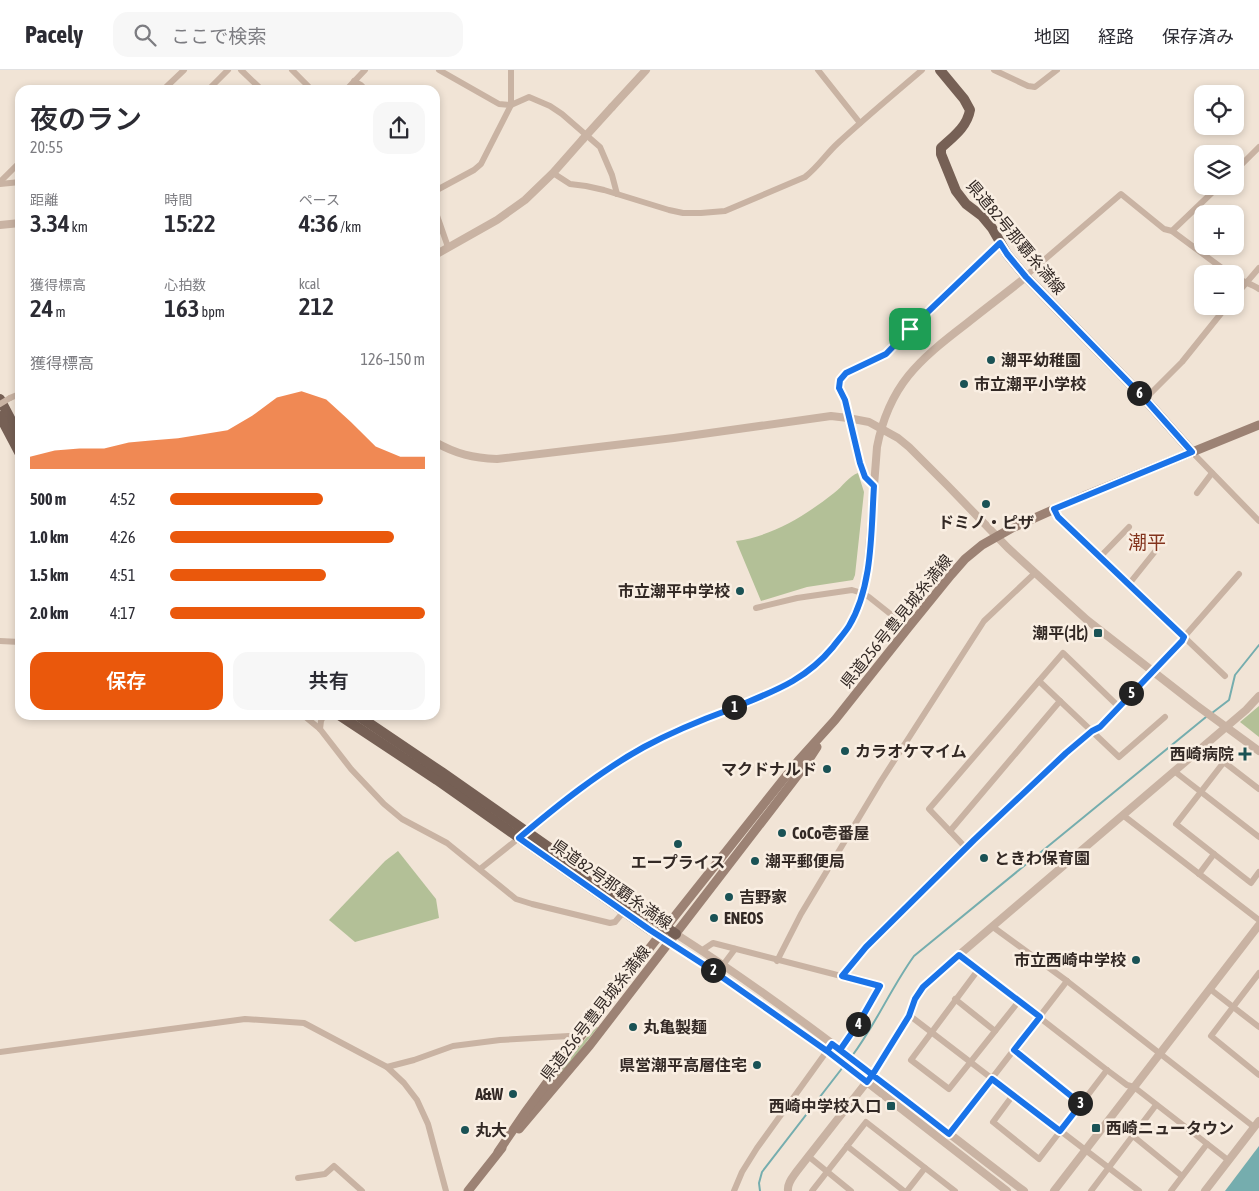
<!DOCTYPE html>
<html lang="ja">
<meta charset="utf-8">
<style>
body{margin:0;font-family:"Asap Condensed","Noto Sans JP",sans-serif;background:#f7f7f7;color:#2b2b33;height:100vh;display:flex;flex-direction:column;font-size:19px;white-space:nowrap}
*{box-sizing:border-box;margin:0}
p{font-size:16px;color:#7c7c81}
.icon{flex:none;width:28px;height:28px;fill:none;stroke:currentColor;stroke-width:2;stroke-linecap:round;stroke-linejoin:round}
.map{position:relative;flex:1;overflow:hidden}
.side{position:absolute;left:15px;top:15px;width:425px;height:635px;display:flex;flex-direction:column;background:#fff;border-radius:15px;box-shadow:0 2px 8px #0003}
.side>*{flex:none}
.fabs{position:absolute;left:1194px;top:15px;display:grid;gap:10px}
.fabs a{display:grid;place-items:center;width:50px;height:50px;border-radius:10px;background:#fff;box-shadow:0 2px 8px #0003;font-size:25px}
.pin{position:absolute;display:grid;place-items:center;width:42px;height:42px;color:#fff;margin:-21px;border-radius:10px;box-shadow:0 2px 8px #0006}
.km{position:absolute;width:25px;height:25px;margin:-12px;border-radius:50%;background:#222;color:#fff;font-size:14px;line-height:25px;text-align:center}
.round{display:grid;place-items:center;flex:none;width:52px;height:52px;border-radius:15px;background:#f7f7f7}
.overview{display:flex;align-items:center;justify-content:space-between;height:85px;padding:0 15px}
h1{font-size:28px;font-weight:600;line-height:38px}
.figures{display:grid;grid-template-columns:repeat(3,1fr);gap:8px;height:85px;padding:5px 15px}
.figures div{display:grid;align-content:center}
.figures b{font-size:25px;font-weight:600}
.figures small{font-size:14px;font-weight:400}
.figures p{font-size:14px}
.chart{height:140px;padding:10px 15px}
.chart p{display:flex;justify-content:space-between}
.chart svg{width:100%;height:90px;margin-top:5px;fill:#ea580c;opacity:.7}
.cta{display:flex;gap:10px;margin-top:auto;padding:10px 15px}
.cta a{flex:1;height:58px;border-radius:15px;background:#ea580c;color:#fff;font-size:20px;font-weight:600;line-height:58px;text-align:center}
.cta a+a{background:#f7f7f7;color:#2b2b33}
ul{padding:0 15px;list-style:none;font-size:16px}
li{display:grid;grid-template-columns:80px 60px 1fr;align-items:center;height:38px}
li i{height:12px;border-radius:6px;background:#ea580c}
header{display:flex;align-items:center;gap:30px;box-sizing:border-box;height:70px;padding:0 25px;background:#fff;border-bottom:1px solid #e1e1e2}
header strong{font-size:24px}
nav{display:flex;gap:28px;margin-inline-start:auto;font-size:18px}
.search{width:350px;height:45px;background:#f7f7f7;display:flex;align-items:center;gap:12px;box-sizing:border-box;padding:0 18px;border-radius:15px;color:#7c7c81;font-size:19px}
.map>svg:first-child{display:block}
.green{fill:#b3c097}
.water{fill:#75adae}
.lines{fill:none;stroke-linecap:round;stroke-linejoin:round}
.stream{stroke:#75adae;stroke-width:2}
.minor{stroke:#c9b3a3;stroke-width:6}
.tertiary{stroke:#c9b3a3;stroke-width:8}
.secondary{stroke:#9c8274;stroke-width:9}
.primary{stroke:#766055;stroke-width:10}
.minor-bridge{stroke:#c9b3a3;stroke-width:6}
.tertiary-bridge{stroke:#c9b3a3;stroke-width:8}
.route-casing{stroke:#fff;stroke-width:10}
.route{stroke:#1a73e8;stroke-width:6}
.poi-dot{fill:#1a5255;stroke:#f9eee2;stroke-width:2}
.labels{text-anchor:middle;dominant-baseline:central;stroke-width:5;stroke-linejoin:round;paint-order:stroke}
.street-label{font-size:16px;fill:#332925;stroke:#f9eee2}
.poi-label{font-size:16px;font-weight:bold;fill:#332925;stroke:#f9eee2;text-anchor:start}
.quarter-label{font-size:19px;fill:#83331d;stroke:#f9eee2}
</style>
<header>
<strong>Pacely</strong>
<div class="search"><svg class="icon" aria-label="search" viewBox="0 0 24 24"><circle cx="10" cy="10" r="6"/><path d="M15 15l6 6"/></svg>ここで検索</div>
<nav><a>地図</a><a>経路</a><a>保存済み</a></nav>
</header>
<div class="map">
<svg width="1259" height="1121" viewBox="0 0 1259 1121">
<rect width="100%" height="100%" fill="#f1e4d6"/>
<g class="green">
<path d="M 858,403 L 864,422 L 855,505 L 853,510 L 807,517 L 761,531 L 736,471 C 773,466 806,445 834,423 C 842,417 850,405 858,403 Z"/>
<polygon points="1259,636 1259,667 1240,652"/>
<polygon points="398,781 436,829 439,848 355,872 329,850 385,791"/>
<polygon points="597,957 598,957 556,1011 554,1010 586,968"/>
</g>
<polygon class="water" points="1259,1076 1259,1121 1225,1121"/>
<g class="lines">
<g class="stream">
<polyline points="1212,643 1229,630 1235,605 1259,575"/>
<path d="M 852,986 C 876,954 891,918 914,886 L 1206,647"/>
<polyline points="760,1121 759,1113 762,1102 843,997"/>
</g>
<g class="minor">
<polyline points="241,0 262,20"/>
<polyline points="292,0 312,20"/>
<polyline points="439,0 499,34 511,35 529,27 550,36 562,44 600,77 612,105 617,124"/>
<polyline points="818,0 860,53"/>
<polyline points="994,0 1028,16 1035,17 1057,0"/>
<polyline points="354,11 361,15 366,20"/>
<polyline points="163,20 184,0"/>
<polyline points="208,20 228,0"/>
<polyline points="346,20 365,0"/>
<polyline points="1235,101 1259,77"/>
<path d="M 553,103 L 570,114 L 586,116 L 604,120 L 669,140 L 683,143 L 701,143 L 725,141 L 805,107 C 818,97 826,84 838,73 C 865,48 894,24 922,0"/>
<polyline points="0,112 20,92"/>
<polyline points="0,114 20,112"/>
<polyline points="435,121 474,100 481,94 511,35 511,0"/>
<polyline points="435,140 448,177"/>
<polyline points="1172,161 1219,116"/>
<polyline points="1026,207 1029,203 1121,124 1164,159 1172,161 1230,204"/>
<path d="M 1235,207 C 1242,212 1251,213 1259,219"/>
<polyline points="1235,226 1259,198"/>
<polyline points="10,328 17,325 20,327"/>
<polyline points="1145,329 1182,292 1227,236"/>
<polyline points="1192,382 1259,451"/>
<polyline points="874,416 865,407 860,393 848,348 845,330 839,318 840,310 846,303 886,284 910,259 1000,173"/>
<polyline points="1197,423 1212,403"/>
<polyline points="1054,439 1058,447 1225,606"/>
<polyline points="1100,487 1129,457"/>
<polyline points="1129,514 1157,479"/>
<polyline points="756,538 797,528 852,520 862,523 869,527 908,558"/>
<polyline points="0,571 20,572"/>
<polyline points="1039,611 1060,631"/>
<polyline points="303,645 320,659 351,699 384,734 402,749 447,773 516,829 532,834 610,853 615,852 626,839"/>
<polyline points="320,659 321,651 324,645"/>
<polyline points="1174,701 1259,767"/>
<polyline points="1259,719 1224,692 1176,754 1251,813 1259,802"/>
<polyline points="1124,746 1259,850"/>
<polyline points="950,761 1060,631 1119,687 1165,647"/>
<polyline points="966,778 929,739 1063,583 1119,637"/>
<polyline points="480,799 519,768"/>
<polyline points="1199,804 1214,784"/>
<polyline points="993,857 1067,911 1254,1057"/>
<polyline points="701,881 713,873 880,916 860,951 840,980"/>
<polyline points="959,885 1107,1000 1127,1015 1134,1017 1228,1090"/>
<polyline points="777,891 801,844 881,711 984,551 1035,503"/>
<polyline points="723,895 735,879"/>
<polyline points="978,900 911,990 949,1019 1019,931"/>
<polyline points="1259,903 1211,966 1259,1005"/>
<polyline points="842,906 866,877 974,770 1066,683 1092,661 1099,657 1182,571 1184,567 1239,504"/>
<polyline points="1210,919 1259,957"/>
<polyline points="955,929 995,961"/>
<polyline points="909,945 1139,1121"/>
<polyline points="1014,980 1081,1034"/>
<polyline points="0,982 245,949 304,953 387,997 404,1013 417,1030 428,1054 446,1121"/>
<polyline points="387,997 414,990 453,976 500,970 569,966 578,970"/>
<polyline points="1013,1025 993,1052 1039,1089 1107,1000"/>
<polyline points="949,1064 1067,911"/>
<polyline points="1133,1066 1182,1106"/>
<polyline points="847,1076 904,1121"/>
<polyline points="808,1086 851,1121"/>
<polyline points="298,1108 325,1104 334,1096 362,1121"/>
<polyline points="734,1121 742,1102 757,1078 832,974"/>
<polyline points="812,1121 866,1052 955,1121"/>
<polyline points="907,1121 925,1098"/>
<polyline points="1091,1121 1156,1035"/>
<polyline points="1171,1121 1207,1074"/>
</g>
<g class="tertiary">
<polyline points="612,37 646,0"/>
<polyline points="0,155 20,153"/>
<polyline points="435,185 497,150 525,130 553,103 583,69"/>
<path d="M 435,372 C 456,384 473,388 497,389 L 674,368 L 831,346 L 848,348 L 869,352 L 898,368 L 909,377 L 948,416 L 1008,478 L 1087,550 L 1196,635 L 1259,681"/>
<path d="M 523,765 C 567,728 613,692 665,666 C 705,646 748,635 787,615 C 810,603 837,578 849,555 C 860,537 865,515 868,494 L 877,377 C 889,315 919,290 966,254 C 986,238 1006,223 1026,207"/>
<path d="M 676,864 C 798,942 909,1034 1024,1121"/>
<polyline points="670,872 709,897 827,981 1007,1121"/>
<path d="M 788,1121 C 787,1113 793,1107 797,1101 L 873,1004 L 909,945 L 915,929 L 923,917 L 932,908 L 1246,640 L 1259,626"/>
<polyline points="1054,1121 1259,855"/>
<polyline points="1205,1121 1259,1051"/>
</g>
<g class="secondary">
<polyline points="519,1059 590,975 804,697 817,677"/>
<polyline points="498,1082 524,1044 578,970 659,866 798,691 835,650 908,558 951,505 965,489 982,475 1012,458 1084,426 1259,355"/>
<polyline points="468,1121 502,1078"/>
</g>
<g class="primary">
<path d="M 940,0 L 964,29 L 970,40 C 967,57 953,67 941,78 L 941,84 L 956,121 L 966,134 L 982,146 L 992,158 L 1007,184 L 1026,207 L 1145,329 L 1192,382"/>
<polyline points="0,329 20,367"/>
<polyline points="0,346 20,384"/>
<polyline points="339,645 437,710 650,860 670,872"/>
<polyline points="357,645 443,703 630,834 676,864"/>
</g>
<polyline class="minor-bridge" points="0,334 10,328"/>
<polyline class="tertiary-bridge" points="583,69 612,37"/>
</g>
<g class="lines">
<g class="route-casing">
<path id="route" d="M 910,259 L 886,284 L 846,303 L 840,310 L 839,318 L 845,330 L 860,393 L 865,407 L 874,416 C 871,461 873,516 849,556 C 844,564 838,570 833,577 C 804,612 771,622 731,639 C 701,650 672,662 644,677 C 599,702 558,735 519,768 L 650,860 L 709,898 L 827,981 L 832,974 C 871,1004 910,1033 949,1064 L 992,1009 L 1060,1061 L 1081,1034 L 1014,980 L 1040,947 L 959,885 L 923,917 L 915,929 L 909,946 L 873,1004 L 867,1012 L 827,981 L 832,974 L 840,980 L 860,951 L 880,916 L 842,906 L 866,877 L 974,770 L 1066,683 L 1092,661 L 1100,657 L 1182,571 L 1184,567 L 1058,447 L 1054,439 L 1192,382 L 1145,329 L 1026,207 L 1007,184 L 1000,173 L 910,259"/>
</g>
<use href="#route" class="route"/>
</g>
<g class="poi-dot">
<circle cx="991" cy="290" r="5"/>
<circle cx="964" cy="314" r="5"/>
<circle cx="986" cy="434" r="5"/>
<circle cx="740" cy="521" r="5"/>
<rect x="1093" y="558" width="10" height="10" rx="2.5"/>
<circle cx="845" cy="681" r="5"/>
<path d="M1242.5 676.5h5v5h5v5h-5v5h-5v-5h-5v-5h5z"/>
<circle cx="827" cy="699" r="5"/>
<circle cx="782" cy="763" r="5"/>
<circle cx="678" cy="774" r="5"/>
<circle cx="984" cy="788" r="5"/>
<circle cx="755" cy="791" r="5"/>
<circle cx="729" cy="827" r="5"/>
<circle cx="714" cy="848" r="5"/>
<circle cx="1136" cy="890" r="5"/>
<circle cx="633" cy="957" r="5"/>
<circle cx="757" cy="995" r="5"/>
<circle cx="513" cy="1024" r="5"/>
<rect x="886" y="1031" width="10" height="10" rx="2.5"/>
<rect x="1091" y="1053" width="10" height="10" rx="2.5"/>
<circle cx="465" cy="1060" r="5"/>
</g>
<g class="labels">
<g class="street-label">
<text transform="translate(1016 167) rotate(50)">県道82号那覇糸満線</text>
<text transform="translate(896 551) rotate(-51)">県道256号豊見城糸満線</text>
<text transform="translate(612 814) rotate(35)">県道82号那覇糸満線</text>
<text transform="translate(595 943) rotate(-52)">県道256号豊見城糸満線</text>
</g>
<g class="poi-label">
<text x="1001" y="290">潮平幼稚園</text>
<text x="974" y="314">市立潮平小学校</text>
<text x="986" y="452" text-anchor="middle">ドミノ・ピザ</text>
<text x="730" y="521" text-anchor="end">市立潮平中学校</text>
<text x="1088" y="563" text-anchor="end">潮平(北)</text>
<text x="855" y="681">カラオケマイム</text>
<text x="1234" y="684" text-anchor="end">西崎病院</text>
<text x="817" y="699" text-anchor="end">マクドナルド</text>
<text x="792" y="763">CoCo壱番屋</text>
<text x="994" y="788">ときわ保育園</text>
<text x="765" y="791">潮平郵便局</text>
<text x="678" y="792" text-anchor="middle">エープライス</text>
<text x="739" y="827">吉野家</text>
<text x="724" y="848">ENEOS</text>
<text x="1126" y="890" text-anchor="end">市立西崎中学校</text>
<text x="643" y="957">丸亀製麺</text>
<text x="747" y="995" text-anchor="end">県営潮平高層住宅</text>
<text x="503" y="1024" text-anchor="end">A&amp;W</text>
<text x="881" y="1036" text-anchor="end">西崎中学校入口</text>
<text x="1106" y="1058">西崎ニュータウン</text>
<text x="475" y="1060">丸大</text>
</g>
<g class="quarter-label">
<text x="1147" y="472">潮平</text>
</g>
</g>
</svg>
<div class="fabs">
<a><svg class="icon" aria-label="locate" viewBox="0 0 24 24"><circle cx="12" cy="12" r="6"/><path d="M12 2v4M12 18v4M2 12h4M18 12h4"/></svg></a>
<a><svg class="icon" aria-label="layers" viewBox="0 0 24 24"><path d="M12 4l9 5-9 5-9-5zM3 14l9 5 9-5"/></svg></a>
<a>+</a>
<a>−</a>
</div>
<div class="pin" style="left:910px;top:259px;background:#1e9e55"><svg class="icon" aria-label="arrive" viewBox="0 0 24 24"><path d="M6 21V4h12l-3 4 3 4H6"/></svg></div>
<b class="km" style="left:734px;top:637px">1</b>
<b class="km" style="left:713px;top:900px">2</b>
<b class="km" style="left:1080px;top:1033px">3</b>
<b class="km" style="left:858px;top:954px">4</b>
<b class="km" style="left:1131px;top:623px">5</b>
<b class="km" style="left:1139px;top:323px">6</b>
<section class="side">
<div class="overview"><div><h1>夜のラン</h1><p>20:55</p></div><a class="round"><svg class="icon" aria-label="share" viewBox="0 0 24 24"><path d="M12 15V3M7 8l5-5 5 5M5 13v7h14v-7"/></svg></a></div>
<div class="figures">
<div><p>距離</p><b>3.34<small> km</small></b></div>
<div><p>時間</p><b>15:22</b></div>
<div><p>ペース</p><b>4:36<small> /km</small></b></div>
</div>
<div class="figures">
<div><p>獲得標高</p><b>24<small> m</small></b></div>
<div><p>心拍数</p><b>163<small> bpm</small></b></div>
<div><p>kcal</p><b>212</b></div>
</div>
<div class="chart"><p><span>獲得標高</span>126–150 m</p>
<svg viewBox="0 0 160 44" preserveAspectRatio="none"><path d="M0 44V38L10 35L20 34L30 34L40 31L50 30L60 29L70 27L80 25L90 18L100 9L110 6L120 10L130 21L140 33L150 38L160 38V44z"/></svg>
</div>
<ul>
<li><b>500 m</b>4:52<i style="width:60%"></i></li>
<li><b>1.0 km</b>4:26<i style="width:88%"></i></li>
<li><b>1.5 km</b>4:51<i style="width:61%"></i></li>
<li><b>2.0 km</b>4:17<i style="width:100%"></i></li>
</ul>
<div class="cta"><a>保存</a><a>共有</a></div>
</section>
</div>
